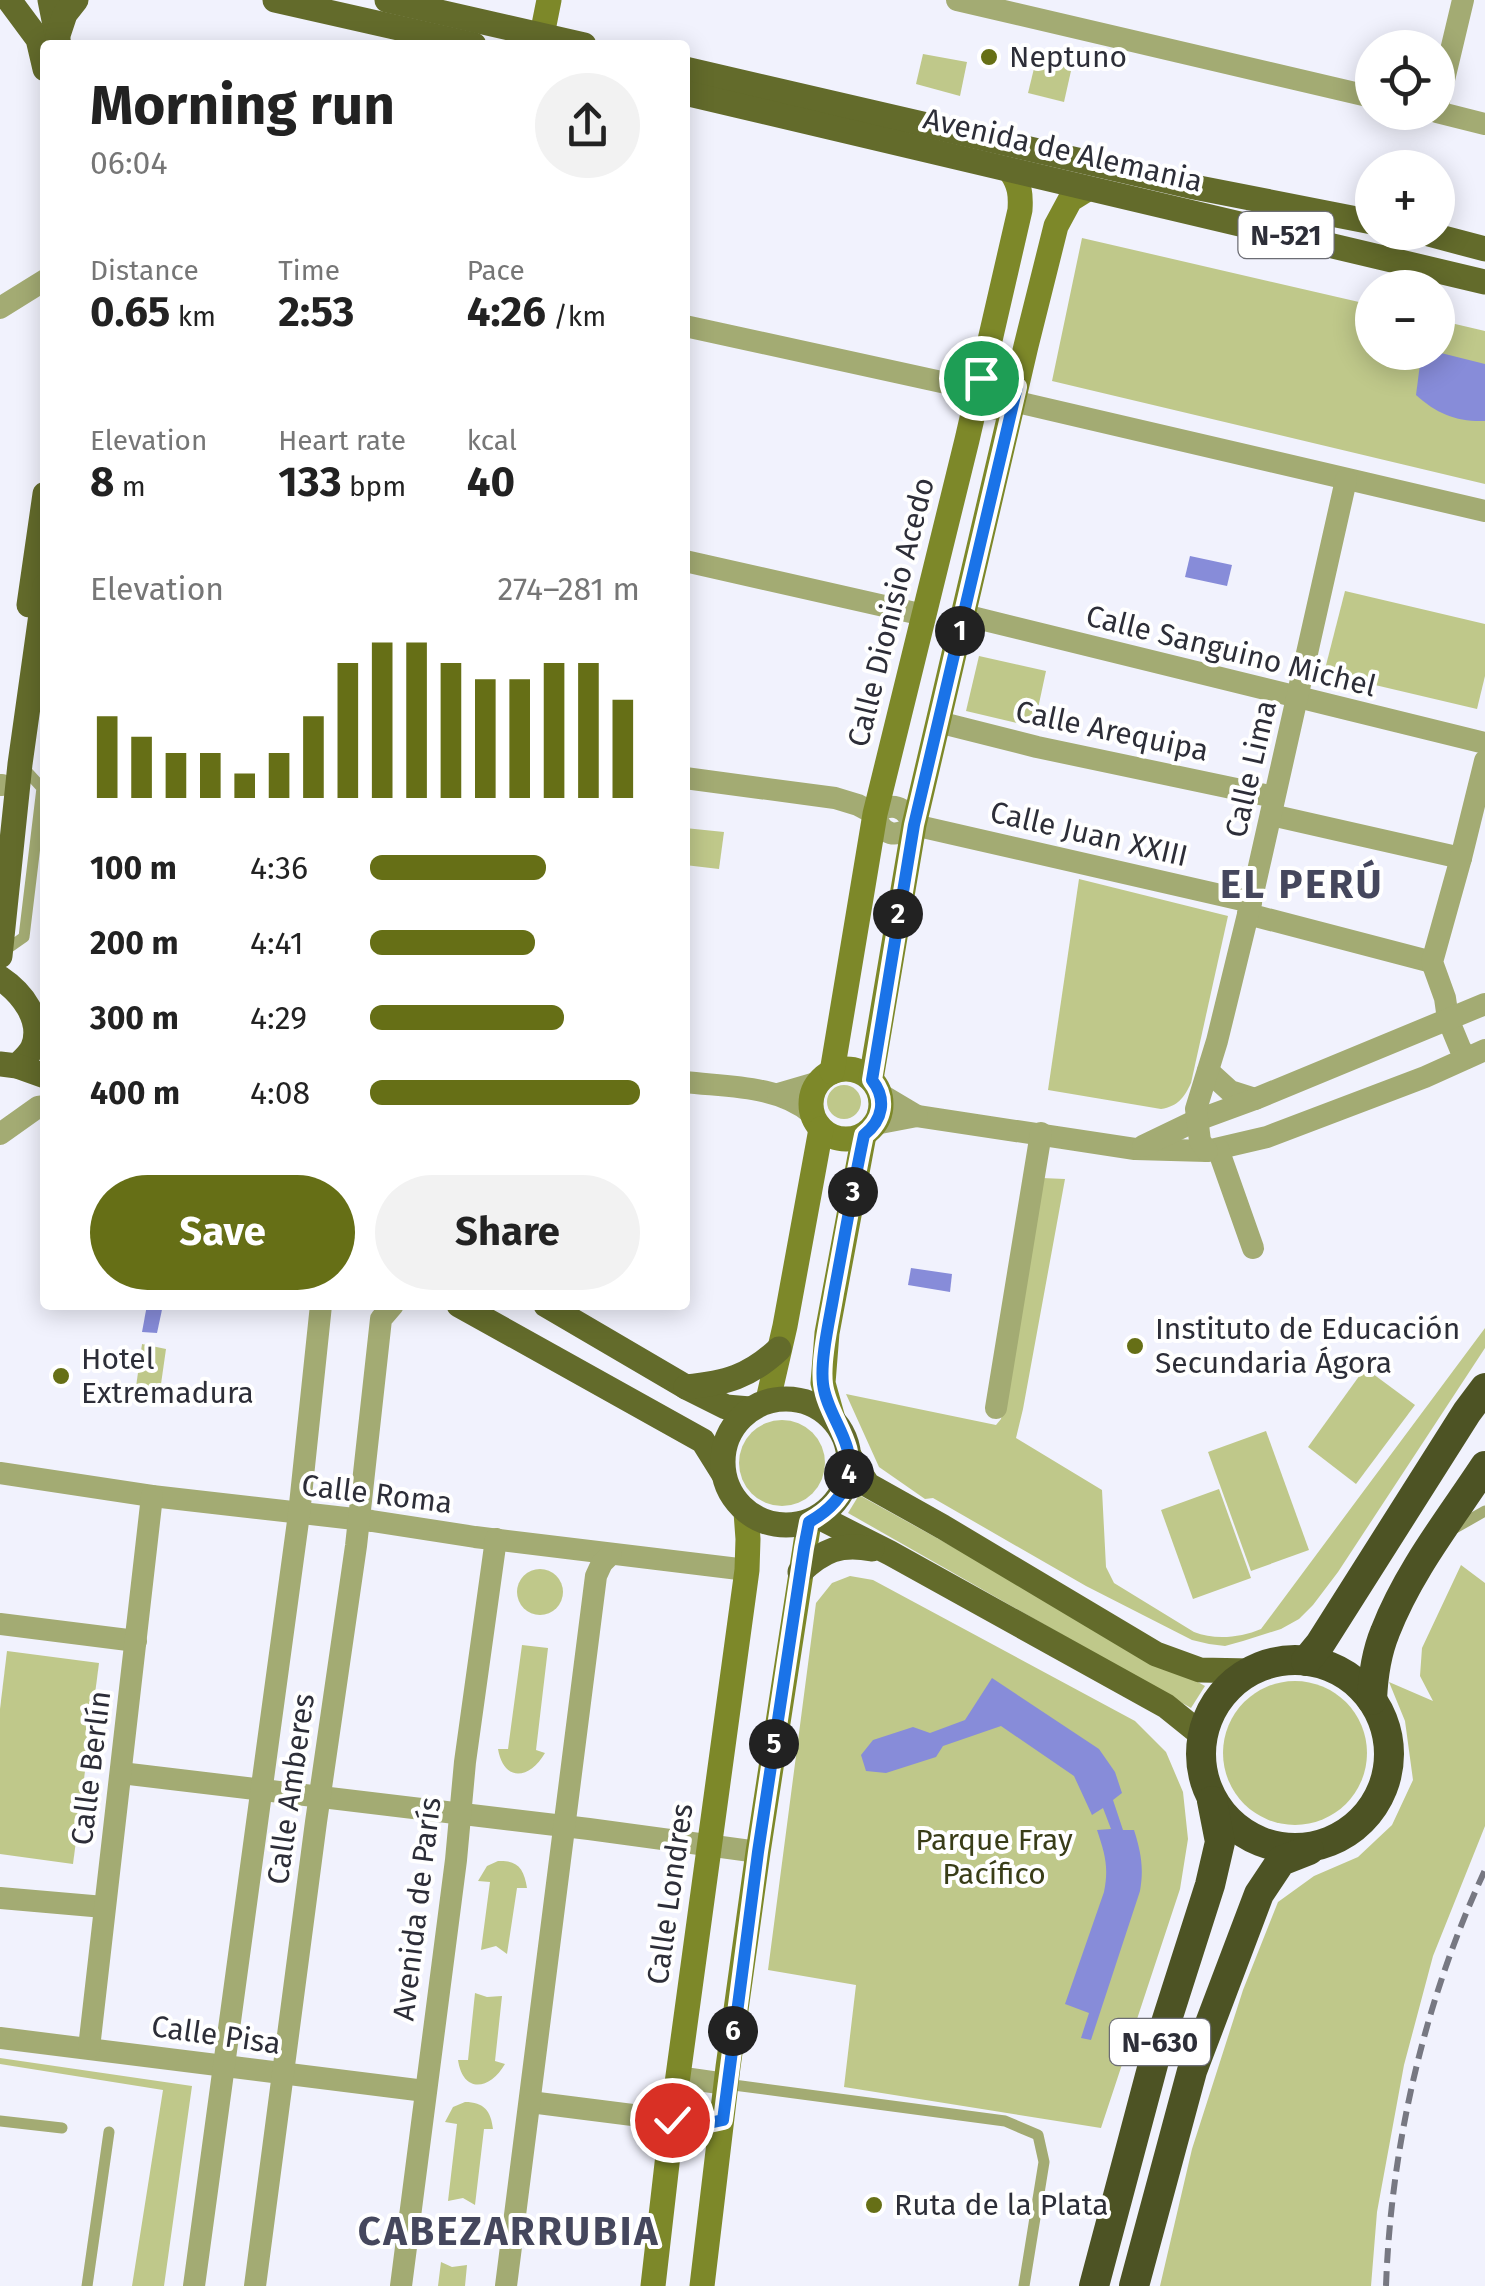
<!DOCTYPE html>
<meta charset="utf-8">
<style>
body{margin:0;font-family:"Fira Sans",sans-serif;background:#f2f2f2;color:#222;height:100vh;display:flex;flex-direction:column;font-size:38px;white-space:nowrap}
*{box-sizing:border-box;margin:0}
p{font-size:32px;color:#767676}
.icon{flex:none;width:55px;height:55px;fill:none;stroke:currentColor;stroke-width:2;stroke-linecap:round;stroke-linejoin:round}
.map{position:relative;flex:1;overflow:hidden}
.sheet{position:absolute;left:40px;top:40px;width:650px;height:1270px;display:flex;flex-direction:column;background:#fff;border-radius:10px;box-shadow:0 5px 25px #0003}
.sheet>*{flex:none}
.fabs{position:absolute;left:1355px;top:30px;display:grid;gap:20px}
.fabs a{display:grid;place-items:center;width:100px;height:100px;border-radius:50%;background:#fff;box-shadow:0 5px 25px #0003;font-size:50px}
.pin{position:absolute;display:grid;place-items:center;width:85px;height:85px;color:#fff;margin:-42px;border:5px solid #fff;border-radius:50%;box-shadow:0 2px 10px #0007}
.km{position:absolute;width:50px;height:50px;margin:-25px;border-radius:50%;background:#222;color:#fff;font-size:28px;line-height:50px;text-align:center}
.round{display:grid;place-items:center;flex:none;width:105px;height:105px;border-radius:52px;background:#f2f2f2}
.head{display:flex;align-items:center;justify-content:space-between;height:170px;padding:0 50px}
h1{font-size:55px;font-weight:700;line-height:75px}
.stats{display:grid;grid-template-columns:repeat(3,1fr);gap:15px;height:170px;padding:10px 50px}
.stats div{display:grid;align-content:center}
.stats b{font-size:42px;font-weight:700}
.stats small{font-size:28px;font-weight:400}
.stats p{font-size:28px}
.chart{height:280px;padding:20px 50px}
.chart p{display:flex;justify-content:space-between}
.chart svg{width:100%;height:180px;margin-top:10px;stroke:#666f16;stroke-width:6}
.action{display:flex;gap:20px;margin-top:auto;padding:20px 50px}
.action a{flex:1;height:115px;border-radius:60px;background:#666f16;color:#fff;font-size:40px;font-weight:700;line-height:115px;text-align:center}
.action a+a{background:#f2f2f2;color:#222}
ul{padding:0 50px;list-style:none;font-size:32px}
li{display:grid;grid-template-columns:160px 120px 1fr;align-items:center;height:75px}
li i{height:25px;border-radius:12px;background:#666f16}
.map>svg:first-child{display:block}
.green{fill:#bfc88a}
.water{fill:#878cd9}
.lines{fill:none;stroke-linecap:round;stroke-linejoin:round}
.lane{stroke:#a3ab73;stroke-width:11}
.street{stroke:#a3ab73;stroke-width:22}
.secondary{stroke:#7d8829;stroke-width:25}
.primary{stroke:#636b2b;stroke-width:25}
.highway{stroke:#4d5324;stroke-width:30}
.rail{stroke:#777882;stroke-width:6;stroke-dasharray:15 8;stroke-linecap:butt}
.route-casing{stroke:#fff;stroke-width:20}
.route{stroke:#1a73e8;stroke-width:12}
.poi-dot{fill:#666f16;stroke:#fff;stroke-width:4}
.labels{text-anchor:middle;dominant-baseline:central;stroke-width:8;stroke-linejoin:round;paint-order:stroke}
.shield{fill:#fff;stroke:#6c6d74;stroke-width:2.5}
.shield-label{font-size:28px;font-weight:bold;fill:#2d2e38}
.poi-label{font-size:30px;fill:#2d2e38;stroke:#fff;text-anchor:start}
.street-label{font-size:30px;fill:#2d2e38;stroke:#fff}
.park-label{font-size:30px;fill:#393d18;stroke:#fff}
.district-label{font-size:40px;font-weight:bold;letter-spacing:2.5px;fill:#45475d;stroke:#fff}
</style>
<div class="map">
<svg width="1485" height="2286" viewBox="0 0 1485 2286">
<rect width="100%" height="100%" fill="#f1f2fd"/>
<g class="green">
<polygon points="1038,52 1073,62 1064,102 1028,93"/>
<polygon points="923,54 967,62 960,96 916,84"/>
<polygon points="1082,238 1372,305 1372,352 1438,352 1438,320 1485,331 1485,484 1052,381"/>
<polygon points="1345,591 1485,624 1485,676 1477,709 1324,673"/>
<polygon points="979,656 1046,671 1034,727 966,711"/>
<polygon points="685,828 724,832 719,869 685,865"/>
<path d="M 1079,879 L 1228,916 L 1191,1083 C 1184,1098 1178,1106 1161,1109 L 1048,1090 Z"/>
<circle cx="844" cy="1102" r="17"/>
<path d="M 1042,1178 L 1065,1179 L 1023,1409 L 1016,1438 L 1102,1490 L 1106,1567 L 1114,1583 L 1194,1632 C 1214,1640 1240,1638 1261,1629 L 1485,1328 L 1485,1348 L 1338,1572 L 1313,1605 L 1299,1619 L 1281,1629 L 1243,1641 L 1225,1646 L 1209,1644 L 1192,1640 L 1086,1586 L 933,1498 L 925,1499 L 879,1467 L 846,1394 L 996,1425 L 1001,1419 Z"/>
<polygon points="142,1344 166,1349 159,1398 135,1394"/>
<polygon points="1365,1368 1415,1405 1356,1484 1308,1447"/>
<circle cx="782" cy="1463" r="43"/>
<polygon points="1266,1431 1309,1550 1251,1571 1208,1452"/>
<polygon points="1219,1489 1251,1578 1193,1599 1161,1510"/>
<polygon points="859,1495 1205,1686 1191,1708 848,1513"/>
<polygon points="1461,1565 1485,1583 1485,1826 1433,1956 1404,2065 1377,2212 1371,2286 1160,2286 1192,2149 1243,1990 1278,1902 1314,1876 1358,1857 1392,1825 1413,1780 1405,1721 1389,1682 1433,1701 1420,1676 1422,1648"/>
<circle cx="540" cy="1592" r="23"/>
<polygon points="850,1576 873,1580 1135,1721 1166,1752 1183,1792 1188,1839 1180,1889 1101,2128 844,2087 856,1985 768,1970 816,1603 832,1583"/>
<path d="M 522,1645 L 548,1648 L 536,1750 L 545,1753 C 530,1779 504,1783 498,1749 L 508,1749 Z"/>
<polygon points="7,1651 99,1663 73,1864 0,1854 0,1709"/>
<circle cx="1295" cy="1753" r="72"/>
<path d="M 498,1861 C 518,1860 524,1869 527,1888 L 517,1888 L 507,1954 L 496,1946 L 481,1950 L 490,1882 L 478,1881 L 487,1866 Z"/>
<path d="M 475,1993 L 487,1997 L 502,1996 L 495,2061 L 505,2064 C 490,2090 463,2094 458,2060 L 468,2060 Z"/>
<polygon points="0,2058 192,2086 164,2286 132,2286 163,2090 0,2064"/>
<path d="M 465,2102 C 484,2102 491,2111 493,2129 L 484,2129 L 475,2205 L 463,2198 L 448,2201 L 457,2124 L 445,2122 L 453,2107 Z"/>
<polygon points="441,2262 452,2267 467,2265 465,2286 438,2286"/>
</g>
<g class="water">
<path d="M 1441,353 L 1485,364 L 1485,421 C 1457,422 1437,414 1416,395 L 1420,364 Z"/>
<polygon points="1190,556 1232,565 1227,586 1185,577"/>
<polygon points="911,1268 952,1274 950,1292 908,1285"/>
<polygon points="147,1305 163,1305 157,1333 142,1332"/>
<path d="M 992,1678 L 1099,1749 L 1115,1772 L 1122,1793 L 1113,1800 L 1123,1830 L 1134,1830 C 1141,1852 1144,1868 1140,1891 L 1091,2040 L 1081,2038 L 1089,2013 L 1065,2004 L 1104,1892 C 1109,1867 1105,1854 1097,1830 L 1111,1829 L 1103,1808 L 1092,1815 L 1074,1776 L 1001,1726 L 943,1746 L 936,1757 L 886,1773 L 866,1771 L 861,1755 L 873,1740 L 913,1727 L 930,1733 L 965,1720 Z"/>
</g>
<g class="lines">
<g class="lane">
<polyline points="4,951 24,937 42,788 21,765"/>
<polyline points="1455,1528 1485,1511"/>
<polyline points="726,2084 1005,2121 1038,2135 1044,2162 1024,2286"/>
<polyline points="0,2121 62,2128"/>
<polyline points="87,2286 109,2132"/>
</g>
<g class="street">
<polyline points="957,0 1372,97"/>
<polyline points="1438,105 1463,0"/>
<polyline points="1437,112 1485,124"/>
<polyline points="0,308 45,280"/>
<polyline points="685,326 978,390"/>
<path d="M 981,378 C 996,375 1005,377 1017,387"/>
<path d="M 976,400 C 988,409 997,410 1012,408"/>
<polyline points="1013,401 1485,511"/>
<polyline points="685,561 924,615"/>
<polyline points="964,615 1485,743"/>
<polyline points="938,722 1037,747 1274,797"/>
<path d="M 685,778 L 835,798 L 858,805 L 875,814 C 882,836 896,839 914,825 L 1251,902"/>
<polyline points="0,785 2,785"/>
<path d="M 875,814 C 891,801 905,806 914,825"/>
<polyline points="1271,815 1461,858"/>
<polyline points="1248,914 1432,962"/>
<polyline points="1466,1058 1460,1048 1448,1019 1445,998 1432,962 1461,858 1485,761"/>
<polyline points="1208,1071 1230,1091 1255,1099"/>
<path d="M 685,1082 C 727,1087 779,1085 812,1114"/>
<polyline points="778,1094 819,1082"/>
<polyline points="917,1116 1135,1149 1207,1151 1267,1137 1425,1077 1485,1050"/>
<polyline points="875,1124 917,1116 880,1094"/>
<polyline points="0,1134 38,1107 45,1106"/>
<polyline points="1143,1146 1195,1121 1255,1099 1485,1004"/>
<polyline points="1218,1149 1253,1248"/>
<polyline points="1207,1151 1200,1141 1196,1109 1217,1041 1251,902 1346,480"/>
<polyline points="996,1408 1041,1133"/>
<polyline points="0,1473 152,1496 372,1521 475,1537 747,1570"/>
<polyline points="0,1624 136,1641"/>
<polyline points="121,1773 589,1829 758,1852"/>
<polyline points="0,1898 104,1907"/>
<polyline points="0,2038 425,2091"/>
<polyline points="89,2048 152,1496"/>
<polyline points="678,2082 691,2079 726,2084"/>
<polyline points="530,2102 672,2120 709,2123 723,2120"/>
<polyline points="194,2286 299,1514 321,1305"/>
<polyline points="255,2286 316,1822 356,1546 381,1319 393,1305"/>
<polyline points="401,2286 456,1860 465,1762 496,1539"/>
<polyline points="506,2286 596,1576 602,1563 611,1554"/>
</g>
<g class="secondary">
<polyline points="542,35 549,0"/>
<circle cx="846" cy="1104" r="35"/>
<path d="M 832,1072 L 875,814 L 967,440 L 1020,210 C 1021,195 1020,185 1011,172"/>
<polyline points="871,1079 914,825 1026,346 1056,226 1070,200 1086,190"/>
<polyline points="768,1400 785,1326 821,1129"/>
<polyline points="833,1419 823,1383 827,1333 864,1135"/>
<polyline points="653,2286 672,2120 747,1570 748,1539 746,1512"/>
<polyline points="702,2286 728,2067 758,1852 809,1522"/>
</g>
<g class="primary">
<polyline points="9,0 38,39 45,69"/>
<polyline points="50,0 59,45"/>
<polyline points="275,0 474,45"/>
<polyline points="387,0 584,45"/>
<polyline points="58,35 65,14 76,0"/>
<polyline points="685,69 1194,187 1372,222"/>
<polyline points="685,93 1485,282"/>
<polyline points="1421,232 1485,249"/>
<polyline points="29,605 45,494"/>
<polyline points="0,956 20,764 45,586"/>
<path d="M 0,978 C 21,992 44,1020 33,1047 C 30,1054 23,1060 17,1066"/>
<polyline points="0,1064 17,1066 45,1076"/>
<polyline points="459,1305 703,1441 723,1473"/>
<polyline points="546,1305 686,1387 726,1407 750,1409"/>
<path d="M 686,1387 C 726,1383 749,1377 779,1349"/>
<circle cx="786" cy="1462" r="63"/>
<polyline points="850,1457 868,1485 943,1527 1156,1654 1200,1670 1251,1671"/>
<polyline points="819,1517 890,1553 1166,1706 1202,1735"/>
<path d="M 800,1572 C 824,1550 840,1543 872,1549"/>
</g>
<g class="highway">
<circle cx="1295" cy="1754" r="94"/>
<polyline points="1306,1661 1320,1644 1467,1412 1485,1388"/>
<path d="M 1372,1700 C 1373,1676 1376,1654 1385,1632 C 1408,1572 1450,1519 1485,1466"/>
<polyline points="1094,2286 1155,2057 1210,1885 1220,1842 1212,1801"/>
<polyline points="1134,2286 1192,2071 1259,1894 1281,1861 1309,1850"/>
</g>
<path class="rail" d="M 1386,2286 C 1391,2144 1425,1999 1485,1870"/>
</g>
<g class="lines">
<g class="route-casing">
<path id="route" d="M 672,2120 L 709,2123 L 723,2120 L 758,1852 L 804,1548 L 809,1522 C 827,1512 842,1499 848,1478 C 857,1443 827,1417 823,1384 C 820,1359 830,1318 834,1293 C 844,1240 853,1187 864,1135 C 883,1120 887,1099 872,1080 L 914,825 L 1017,387 C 1005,377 996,375 981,378"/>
</g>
<use href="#route" class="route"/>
</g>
<g class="poi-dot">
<circle cx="989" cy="57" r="10"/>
<circle cx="1135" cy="1346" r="10"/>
<circle cx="61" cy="1376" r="10"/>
<circle cx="874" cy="2205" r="10"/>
</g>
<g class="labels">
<g class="shield">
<rect x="1238.5" y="212" width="95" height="46" rx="8"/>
<rect x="1110" y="2019" width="100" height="46" rx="8"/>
</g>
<g class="shield-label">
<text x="1286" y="235">N-521</text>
<text x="1160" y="2042">N-630</text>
</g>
<g class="poi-label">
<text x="1009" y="57">Neptuno</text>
<text x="1155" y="1329">Instituto de Educación<tspan x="1155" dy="34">Secundaria Ágora</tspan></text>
<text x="81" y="1359">Hotel<tspan x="81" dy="34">Extremadura</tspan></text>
<text x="894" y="2205">Ruta de la Plata</text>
</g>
<g class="street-label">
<text transform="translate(1063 150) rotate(13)">Avenida de Alemania</text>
<text transform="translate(891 612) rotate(-76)">Calle Dionisio Acedo</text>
<text transform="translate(1231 651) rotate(14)">Calle Sanguino Michel</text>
<text transform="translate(1112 731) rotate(12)">Calle Arequipa</text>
<text transform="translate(1251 769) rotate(-77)">Calle Lima</text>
<text transform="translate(1089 834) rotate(13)">Calle Juan XXIII</text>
<text transform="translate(377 1494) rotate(7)">Calle Roma</text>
<text transform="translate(91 1768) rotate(-83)">Calle Berlín</text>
<text transform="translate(291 1789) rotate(-82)">Calle Amberes</text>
<text transform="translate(670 1894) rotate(-82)">Calle Londres</text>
<text transform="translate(417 1909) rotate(-83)">Avenida de París</text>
<text transform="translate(216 2035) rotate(8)">Calle Pisa</text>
</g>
<g class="park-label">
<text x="994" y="1840">Parque Fray<tspan x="994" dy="34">Pacífico</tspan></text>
</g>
<g class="district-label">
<text x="1302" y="885">EL PERÚ</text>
<text x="509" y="2232">CABEZARRUBIA</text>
</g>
</g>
</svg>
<div class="fabs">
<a><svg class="icon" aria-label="locate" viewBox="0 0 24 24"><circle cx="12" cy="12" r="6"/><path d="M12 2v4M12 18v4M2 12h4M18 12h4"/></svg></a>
<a>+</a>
<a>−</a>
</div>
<div class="pin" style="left:981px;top:378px;background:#1e9e55"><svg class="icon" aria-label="arrive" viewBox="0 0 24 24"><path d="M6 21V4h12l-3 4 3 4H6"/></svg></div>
<div class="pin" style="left:672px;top:2120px;background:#d93025"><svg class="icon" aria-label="check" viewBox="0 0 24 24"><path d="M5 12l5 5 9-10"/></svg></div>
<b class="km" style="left:960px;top:631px">1</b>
<b class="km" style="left:898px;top:914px">2</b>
<b class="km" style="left:853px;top:1192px">3</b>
<b class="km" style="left:849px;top:1474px">4</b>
<b class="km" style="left:774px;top:1744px">5</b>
<b class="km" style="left:733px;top:2031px">6</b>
<section class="sheet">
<div class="head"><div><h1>Morning run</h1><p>06:04</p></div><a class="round"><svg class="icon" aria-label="share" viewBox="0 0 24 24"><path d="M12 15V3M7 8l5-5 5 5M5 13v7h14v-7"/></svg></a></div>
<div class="stats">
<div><p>Distance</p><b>0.65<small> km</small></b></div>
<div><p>Time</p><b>2:53</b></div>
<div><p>Pace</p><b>4:26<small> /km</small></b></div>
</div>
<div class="stats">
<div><p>Elevation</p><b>8<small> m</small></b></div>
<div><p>Heart rate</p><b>133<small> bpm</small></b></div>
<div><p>kcal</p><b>40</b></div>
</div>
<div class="chart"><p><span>Elevation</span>274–281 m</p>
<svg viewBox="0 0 160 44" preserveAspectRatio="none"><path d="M5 44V24M15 44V29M25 44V33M35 44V33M45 44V38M55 44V33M65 44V24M75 44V11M85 44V6M95 44V6M105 44V11M115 44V15M125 44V15M135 44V11M145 44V11M155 44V20"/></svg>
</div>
<ul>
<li><b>100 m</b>4:36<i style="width:65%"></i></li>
<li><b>200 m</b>4:41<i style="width:61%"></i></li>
<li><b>300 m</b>4:29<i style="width:72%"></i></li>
<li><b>400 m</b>4:08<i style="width:100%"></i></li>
</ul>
<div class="action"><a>Save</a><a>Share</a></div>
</section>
</div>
